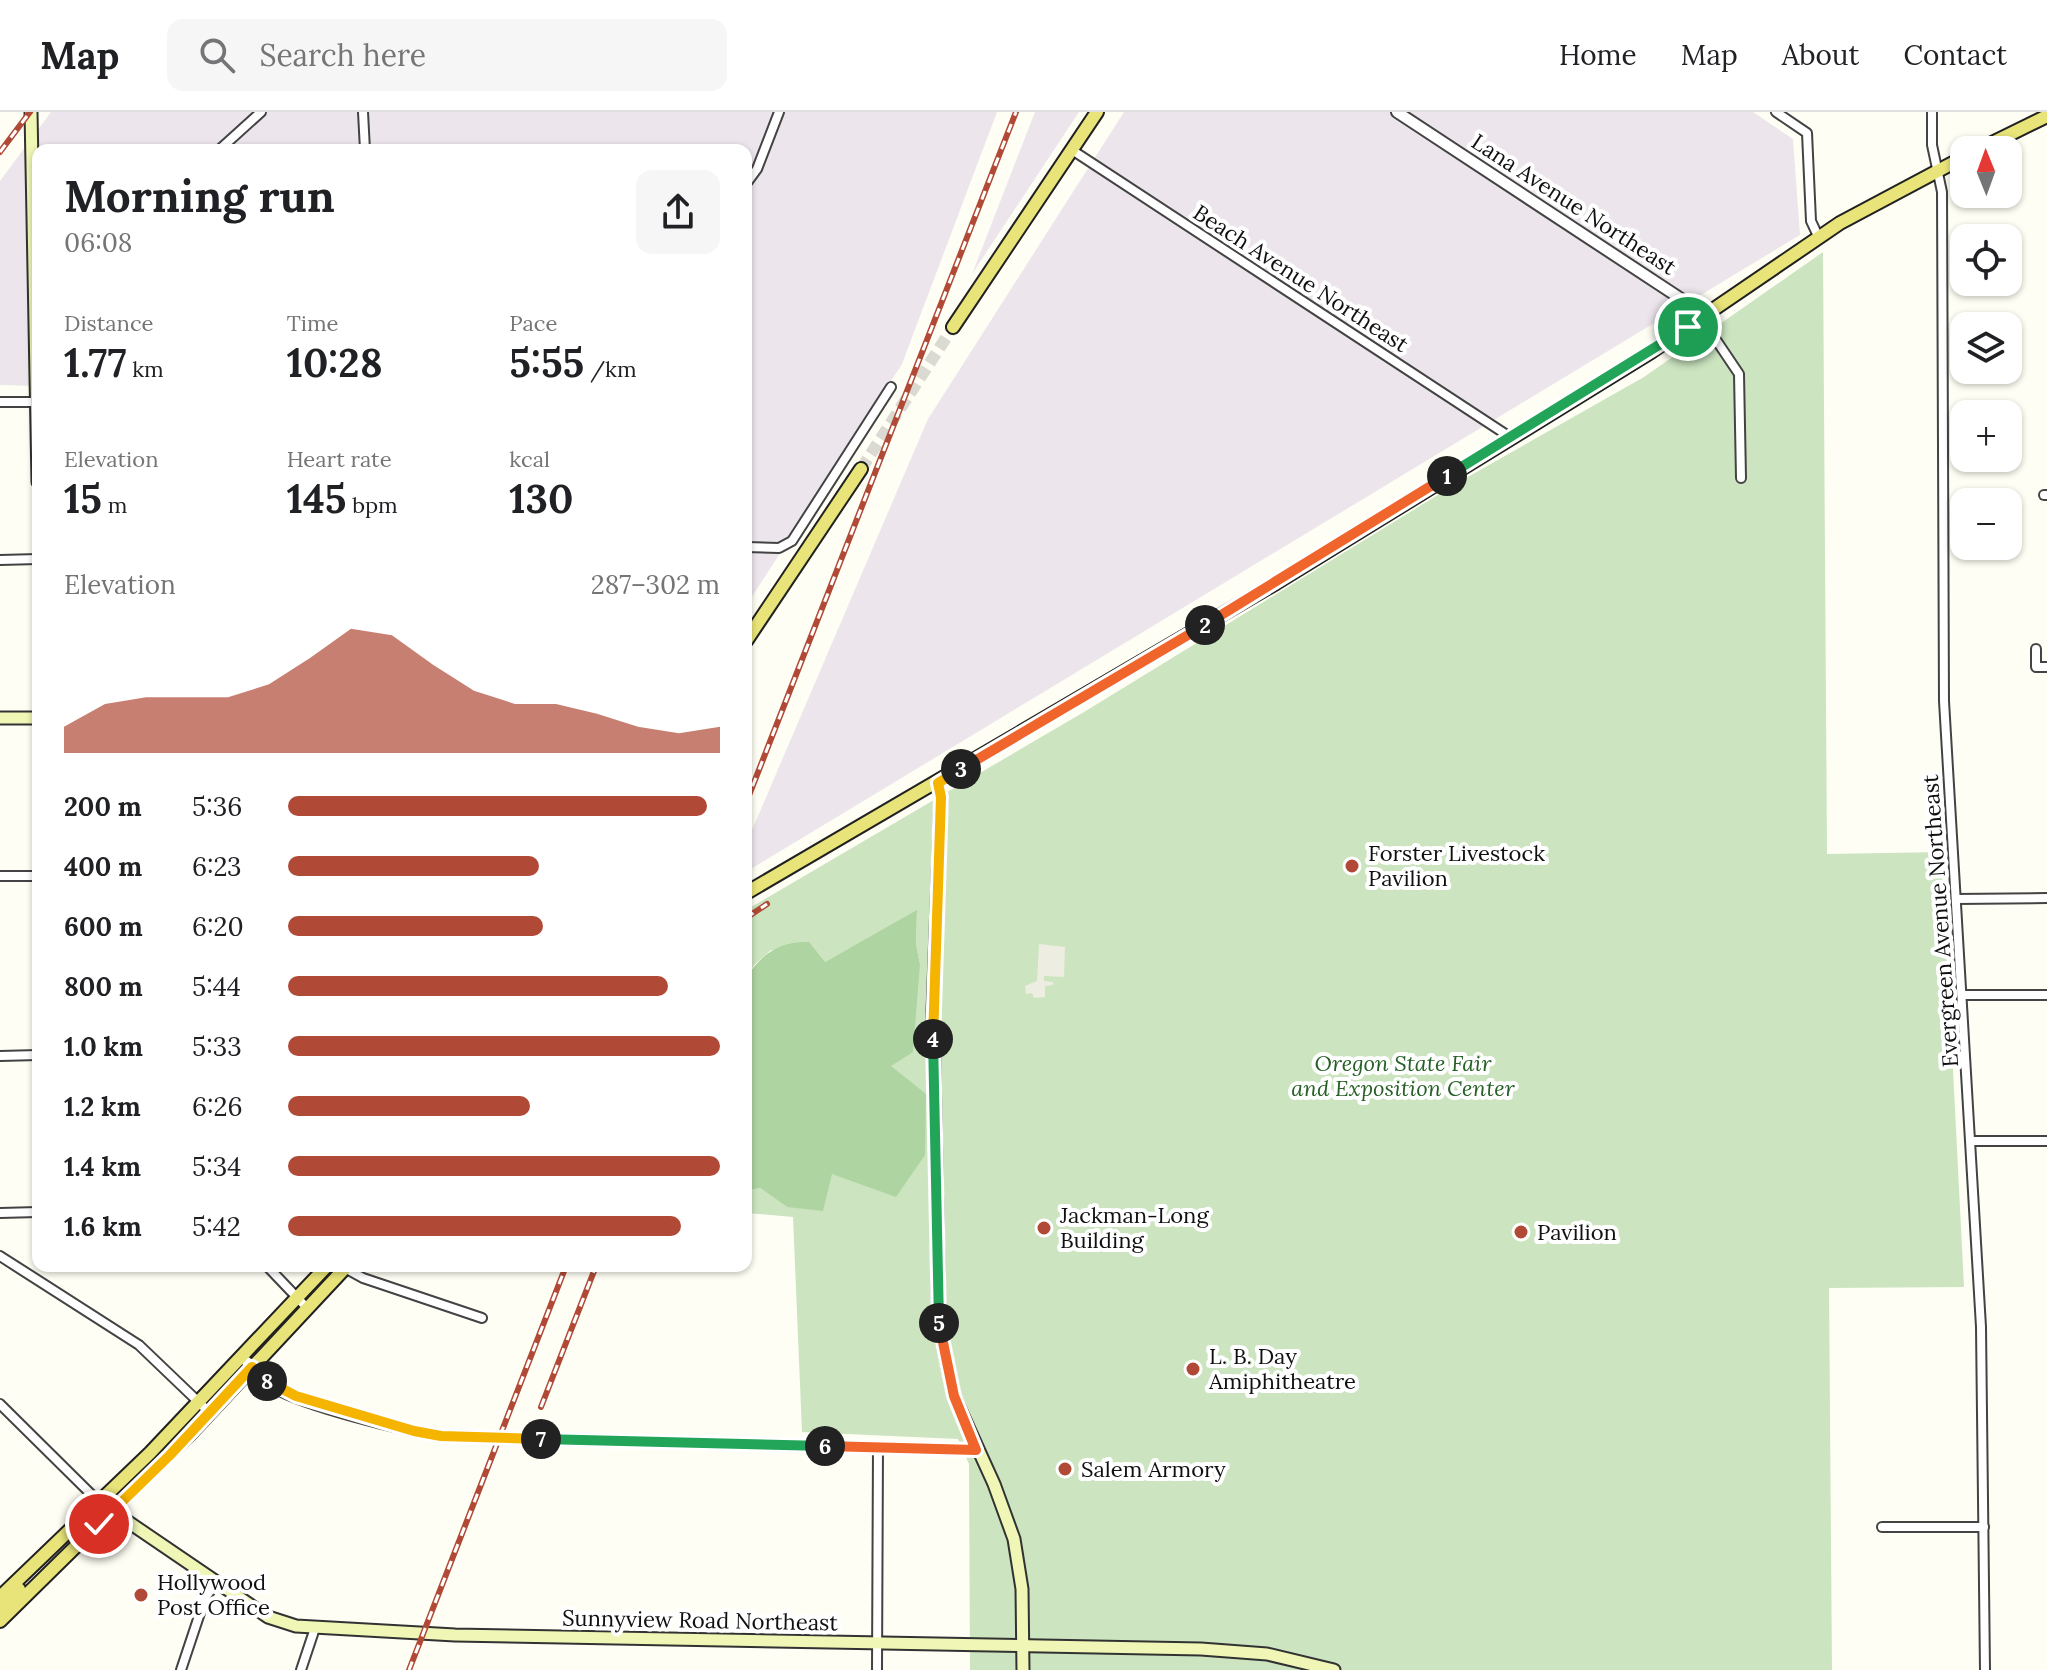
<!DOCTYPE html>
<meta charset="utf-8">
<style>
body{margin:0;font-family:Lora,serif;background:#f6f6f6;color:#202124;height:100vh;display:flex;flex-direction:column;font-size:30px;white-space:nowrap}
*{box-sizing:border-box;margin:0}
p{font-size:26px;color:#757577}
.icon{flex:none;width:44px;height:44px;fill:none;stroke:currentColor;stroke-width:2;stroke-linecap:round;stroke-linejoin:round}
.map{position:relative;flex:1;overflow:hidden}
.panel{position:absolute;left:32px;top:32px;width:720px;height:1128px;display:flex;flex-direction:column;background:#fff;border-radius:16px;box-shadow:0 2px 6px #0004}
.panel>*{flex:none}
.needle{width:52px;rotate:359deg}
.tools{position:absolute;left:1950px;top:24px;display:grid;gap:16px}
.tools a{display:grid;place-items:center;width:72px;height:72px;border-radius:16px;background:#fff;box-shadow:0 2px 6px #0004;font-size:40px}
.pin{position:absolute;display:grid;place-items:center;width:68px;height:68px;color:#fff;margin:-34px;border:4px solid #fff;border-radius:50%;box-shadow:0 2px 8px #0007}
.km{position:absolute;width:40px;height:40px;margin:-20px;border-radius:50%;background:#222;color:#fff;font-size:22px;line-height:40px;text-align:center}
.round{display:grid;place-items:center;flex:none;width:84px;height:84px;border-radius:16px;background:#f6f6f6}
.headline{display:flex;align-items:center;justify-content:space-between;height:136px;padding:0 32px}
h1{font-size:44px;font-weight:700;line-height:60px}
.figures{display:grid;grid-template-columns:repeat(3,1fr);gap:12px;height:136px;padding:8px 32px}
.figures div{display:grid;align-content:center}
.figures b{font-size:40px;font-weight:700}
.figures small{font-size:22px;font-weight:400}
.figures p{font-size:22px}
.chart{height:224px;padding:16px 32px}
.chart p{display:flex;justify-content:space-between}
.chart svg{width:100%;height:144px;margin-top:8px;fill:#b04a37;opacity:.7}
ul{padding:0 32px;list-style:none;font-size:26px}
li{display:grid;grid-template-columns:128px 96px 1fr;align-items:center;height:60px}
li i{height:20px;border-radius:10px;background:#b04a37}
header{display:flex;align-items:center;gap:48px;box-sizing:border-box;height:112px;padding:0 40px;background:#fff;border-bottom:2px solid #e0e0e0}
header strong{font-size:38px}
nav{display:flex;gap:44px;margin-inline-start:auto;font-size:28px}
.search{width:560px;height:72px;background:#f6f6f6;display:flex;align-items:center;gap:20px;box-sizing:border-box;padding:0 28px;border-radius:16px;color:#757577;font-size:30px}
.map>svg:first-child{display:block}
.industrial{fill:#ede5ec}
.green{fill:#cce5c0}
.forest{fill:#aed4a1}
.plaza{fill:#eeede2}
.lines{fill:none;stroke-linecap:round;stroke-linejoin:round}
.primary-tunnel{stroke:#dadad2;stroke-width:12;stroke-dasharray:12 6;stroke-linecap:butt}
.minor-casing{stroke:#434343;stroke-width:12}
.tertiary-casing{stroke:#434343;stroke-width:14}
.secondary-casing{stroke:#323232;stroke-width:15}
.primary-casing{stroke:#212121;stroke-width:16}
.minor{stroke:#fff;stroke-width:8}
.tertiary{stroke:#fff;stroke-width:10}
.secondary{stroke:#f0f6b6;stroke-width:11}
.primary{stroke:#e8e479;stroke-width:12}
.rail-casing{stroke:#b04a37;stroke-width:6}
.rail{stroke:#fff;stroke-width:3;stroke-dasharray:9;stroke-linecap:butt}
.split-1-casing{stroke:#fff;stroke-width:16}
.split-2-casing{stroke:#fff;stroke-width:16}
.split-3-casing{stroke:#fff;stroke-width:16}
.split-4-casing{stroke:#fff;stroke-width:16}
.split-5-casing{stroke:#fff;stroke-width:16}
.split-6-casing{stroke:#fff;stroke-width:16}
.split-7-casing{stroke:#fff;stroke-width:16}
.split-8-casing{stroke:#fff;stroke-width:16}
.split-9-casing{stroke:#fff;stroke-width:16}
.split-1{stroke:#22a559;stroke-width:10}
.split-2{stroke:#f0652b;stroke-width:10}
.split-3{stroke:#f0652b;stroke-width:10}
.split-4{stroke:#f5b400;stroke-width:10}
.split-5{stroke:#22a559;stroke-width:10}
.split-6{stroke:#f0652b;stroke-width:10}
.split-7{stroke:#22a559;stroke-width:10}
.split-8{stroke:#f5b400;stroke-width:10}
.split-9{stroke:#f5b400;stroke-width:10}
.poi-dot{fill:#b04a37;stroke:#fff;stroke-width:3}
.labels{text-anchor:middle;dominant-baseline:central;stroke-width:8;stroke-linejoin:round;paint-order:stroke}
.street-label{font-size:22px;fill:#101010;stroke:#fff}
.poi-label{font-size:22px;fill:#101010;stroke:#fff;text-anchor:start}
.park-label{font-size:22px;font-style:italic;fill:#276027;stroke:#fff}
</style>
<header>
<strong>Map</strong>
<div class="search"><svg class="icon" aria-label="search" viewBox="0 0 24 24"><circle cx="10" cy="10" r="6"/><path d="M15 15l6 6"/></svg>Search here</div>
<nav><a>Home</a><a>Map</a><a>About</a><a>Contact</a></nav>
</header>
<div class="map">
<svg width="2047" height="1558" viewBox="0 0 2047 1558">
<rect width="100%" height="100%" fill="#fefef4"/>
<g class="industrial">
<polygon points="51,0 997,0 902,252 746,494 746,38 38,38 38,274 0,273 0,69"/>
<polygon points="1035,0 1079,0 972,162"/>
<polygon points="1124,0 1753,0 1793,27 1800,123 746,760 746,732 928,307"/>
</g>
<polygon class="green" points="1823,140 1827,742 1942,740 1964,1175 1829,1176 1832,1558 970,1558 969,1352 958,1327 802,1320 793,1105 746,1101 746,1079 760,1076 787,1095 832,1062 891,954 920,852 916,834 917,799 825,850 771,838 754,853 746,867 746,798 1084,600 1459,370 1644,265"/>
<path class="forest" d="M 917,798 L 916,833 L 920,852 L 913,940 L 891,954 L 926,982 L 925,1043 L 896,1085 L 832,1062 L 823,1099 L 787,1095 L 760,1076 L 746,1079 L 746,867 C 760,842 780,829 809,830 L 825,850 Z"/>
<polygon class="plaza" points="1039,832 1065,835 1064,865 1044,864 1044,869 1053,870 1053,873 1045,874 1045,885 1034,886 1032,881 1026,882 1025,874 1037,869"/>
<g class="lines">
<polyline class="primary-tunnel" points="861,357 953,215"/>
<g class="minor-casing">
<g id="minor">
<polyline points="363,0 365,38"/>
<polyline points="1776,0 1807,21 1811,109 1818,124"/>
<polyline points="1932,0 1932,33 1942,80 1944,589 1981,1215 1985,1558"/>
<polyline points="219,38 261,0"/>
<polyline points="1072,38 1510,325"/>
<polyline points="746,72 757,57 779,0"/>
<polyline points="1702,207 1739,262 1741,366"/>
<polyline points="0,290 37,290"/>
<polyline points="2044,383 2047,383"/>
<polyline points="746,435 779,436 792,429 891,275"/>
<polyline points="0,448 38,447"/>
<polyline points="2036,537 2036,555 2047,555"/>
<polyline points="0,764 38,764"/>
<polyline points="1956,787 2047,786"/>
<polyline points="1962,883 2047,883"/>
<polyline points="0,944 38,943"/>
<polyline points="1972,1029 2047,1029"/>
<polyline points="0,1101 38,1100"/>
<polyline points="0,1144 139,1233 210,1301"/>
<polyline points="267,1154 308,1197"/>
<polyline points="343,1155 363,1166 482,1206"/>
<polyline points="0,1292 99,1390"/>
<polyline points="1882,1415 1984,1415"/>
<polyline points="181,1558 205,1486 216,1471"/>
<polyline points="301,1558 315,1516"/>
<polyline points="877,1558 878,1335"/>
</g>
</g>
<g class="tertiary-casing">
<g id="tertiary">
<polyline points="1397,0 1692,194 1702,207"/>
<path d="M 247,1250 C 255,1259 264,1269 274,1275 C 307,1294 402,1317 441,1324 L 976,1338"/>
</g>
</g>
<g class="secondary-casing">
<g id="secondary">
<polyline points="31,0 38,370"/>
<polyline points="0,606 38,606"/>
<polyline points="938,671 941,685 933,899 939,1212 954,1284 994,1372 1014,1427 1022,1477 1023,1558"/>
<polyline points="99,1390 268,1505 296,1514 455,1523 1201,1537 1267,1542 1334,1558"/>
</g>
</g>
<g class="primary-casing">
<g id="primary">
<polyline points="1978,38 2047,4"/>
<polyline points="953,215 1097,0"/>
<polyline points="746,529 861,357"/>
<polyline points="746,781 1276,471 1651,240 1840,111 1964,45"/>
<polyline points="0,1485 150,1341 327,1154"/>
<polyline points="0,1497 19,1477"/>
<polyline points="0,1509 190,1322 347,1154"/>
</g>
</g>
<use href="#minor" class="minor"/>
<use href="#tertiary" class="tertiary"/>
<use href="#secondary" class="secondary"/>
<use href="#primary" class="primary"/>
<g class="rail-casing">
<g id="rail">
<polyline points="0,40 30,0"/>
<polyline points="746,691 1016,0"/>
<polyline points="746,806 767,792"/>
<polyline points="541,1295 596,1154"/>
<polyline points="409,1558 566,1154"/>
</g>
</g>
<use href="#rail" class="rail"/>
</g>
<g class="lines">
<g class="split-1-casing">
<polyline id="split-1" points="1447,364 1688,215"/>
</g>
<g class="split-2-casing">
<polyline id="split-2" points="1205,513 1447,364"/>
</g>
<g class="split-3-casing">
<polyline id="split-3" points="961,657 1205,513"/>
</g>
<g class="split-4-casing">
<polyline id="split-4" points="933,927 941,685 938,671 961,657"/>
</g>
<g class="split-5-casing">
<polyline id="split-5" points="933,927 939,1211"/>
</g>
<g class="split-6-casing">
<polyline id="split-6" points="825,1334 976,1338 954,1284 939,1211"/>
</g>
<g class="split-7-casing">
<polyline id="split-7" points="541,1327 825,1334"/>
</g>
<g class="split-8-casing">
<polyline id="split-8" points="267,1269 296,1284 414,1319 441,1324 541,1327"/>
</g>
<g class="split-9-casing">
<polyline id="split-9" points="99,1412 169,1344 252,1255 267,1269"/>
</g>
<use href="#split-1" class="split-1"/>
<use href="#split-2" class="split-2"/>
<use href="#split-3" class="split-3"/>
<use href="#split-4" class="split-4"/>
<use href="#split-5" class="split-5"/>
<use href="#split-6" class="split-6"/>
<use href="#split-7" class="split-7"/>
<use href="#split-8" class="split-8"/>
<use href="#split-9" class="split-9"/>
</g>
<g class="poi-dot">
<circle cx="1352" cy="754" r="8"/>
<circle cx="1044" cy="1116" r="8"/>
<circle cx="1521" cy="1120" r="8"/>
<circle cx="1193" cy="1257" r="8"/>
<circle cx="1065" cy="1357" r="8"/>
<circle cx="141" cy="1483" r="8"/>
</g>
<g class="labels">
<g class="street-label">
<text transform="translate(1574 92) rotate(33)">Lana Avenue Northeast</text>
<text transform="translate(1301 166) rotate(33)">Beach Avenue Northeast</text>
<text transform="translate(1940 809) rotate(-94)">Evergreen Avenue Northeast</text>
<text transform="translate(700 1508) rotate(1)">Sunnyview Road Northeast</text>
</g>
<g class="poi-label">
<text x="1368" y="741">Forster Livestock<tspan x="1368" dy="25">Pavilion</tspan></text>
<text x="1060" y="1103">Jackman-Long<tspan x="1060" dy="25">Building</tspan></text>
<text x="1537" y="1120">Pavilion</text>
<text x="1209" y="1244">L. B. Day<tspan x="1209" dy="25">Amiphitheatre</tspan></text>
<text x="1081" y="1357">Salem Armory</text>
<text x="157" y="1470">Hollywood<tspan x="157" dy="25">Post Office</tspan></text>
</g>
<g class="park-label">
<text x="1403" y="951">Oregon State Fair<tspan x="1403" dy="25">and Exposition Center</tspan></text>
</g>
</g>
</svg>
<div class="tools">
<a><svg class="needle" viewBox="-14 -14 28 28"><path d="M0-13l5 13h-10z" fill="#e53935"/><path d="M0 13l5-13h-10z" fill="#757577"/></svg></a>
<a><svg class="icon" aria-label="locate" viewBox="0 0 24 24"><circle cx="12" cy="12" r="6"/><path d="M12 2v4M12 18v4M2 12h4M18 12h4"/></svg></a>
<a><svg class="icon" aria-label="layers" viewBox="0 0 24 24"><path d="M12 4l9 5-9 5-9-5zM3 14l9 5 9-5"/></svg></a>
<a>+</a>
<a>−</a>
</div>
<div class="pin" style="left:1688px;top:215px;background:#1e9e55"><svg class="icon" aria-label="arrive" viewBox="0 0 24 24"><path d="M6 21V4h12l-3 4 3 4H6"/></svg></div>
<div class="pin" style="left:99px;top:1412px;background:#d93025"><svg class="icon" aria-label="check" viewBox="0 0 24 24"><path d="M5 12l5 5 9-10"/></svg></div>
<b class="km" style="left:1447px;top:364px">1</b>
<b class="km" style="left:1205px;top:513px">2</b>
<b class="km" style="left:961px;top:657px">3</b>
<b class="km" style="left:933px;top:927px">4</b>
<b class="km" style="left:939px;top:1211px">5</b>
<b class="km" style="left:825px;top:1334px">6</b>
<b class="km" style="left:541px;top:1327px">7</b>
<b class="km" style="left:267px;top:1269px">8</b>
<section class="panel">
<div class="headline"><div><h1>Morning run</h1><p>06:08</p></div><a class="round"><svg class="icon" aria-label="share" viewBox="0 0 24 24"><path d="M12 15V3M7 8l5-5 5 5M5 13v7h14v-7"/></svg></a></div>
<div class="figures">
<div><p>Distance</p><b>1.77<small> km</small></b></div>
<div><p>Time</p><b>10:28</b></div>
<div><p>Pace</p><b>5:55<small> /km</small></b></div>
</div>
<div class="figures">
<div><p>Elevation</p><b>15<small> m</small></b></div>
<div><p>Heart rate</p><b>145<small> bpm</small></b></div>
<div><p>kcal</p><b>130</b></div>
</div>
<div class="chart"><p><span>Elevation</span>287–302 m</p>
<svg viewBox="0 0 160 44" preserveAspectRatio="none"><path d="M0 44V36L10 29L20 27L30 27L40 27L50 23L60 15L70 6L80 8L90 17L100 25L110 29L120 29L130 32L140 36L150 38L160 36V44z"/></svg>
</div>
<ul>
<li><b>200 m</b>5:36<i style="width:97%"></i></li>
<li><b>400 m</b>6:23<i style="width:58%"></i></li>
<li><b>600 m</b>6:20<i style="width:59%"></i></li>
<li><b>800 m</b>5:44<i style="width:88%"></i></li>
<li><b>1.0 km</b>5:33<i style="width:100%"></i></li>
<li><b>1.2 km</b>6:26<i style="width:56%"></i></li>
<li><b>1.4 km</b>5:34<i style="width:100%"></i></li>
<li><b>1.6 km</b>5:42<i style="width:91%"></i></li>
</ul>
</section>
</div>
